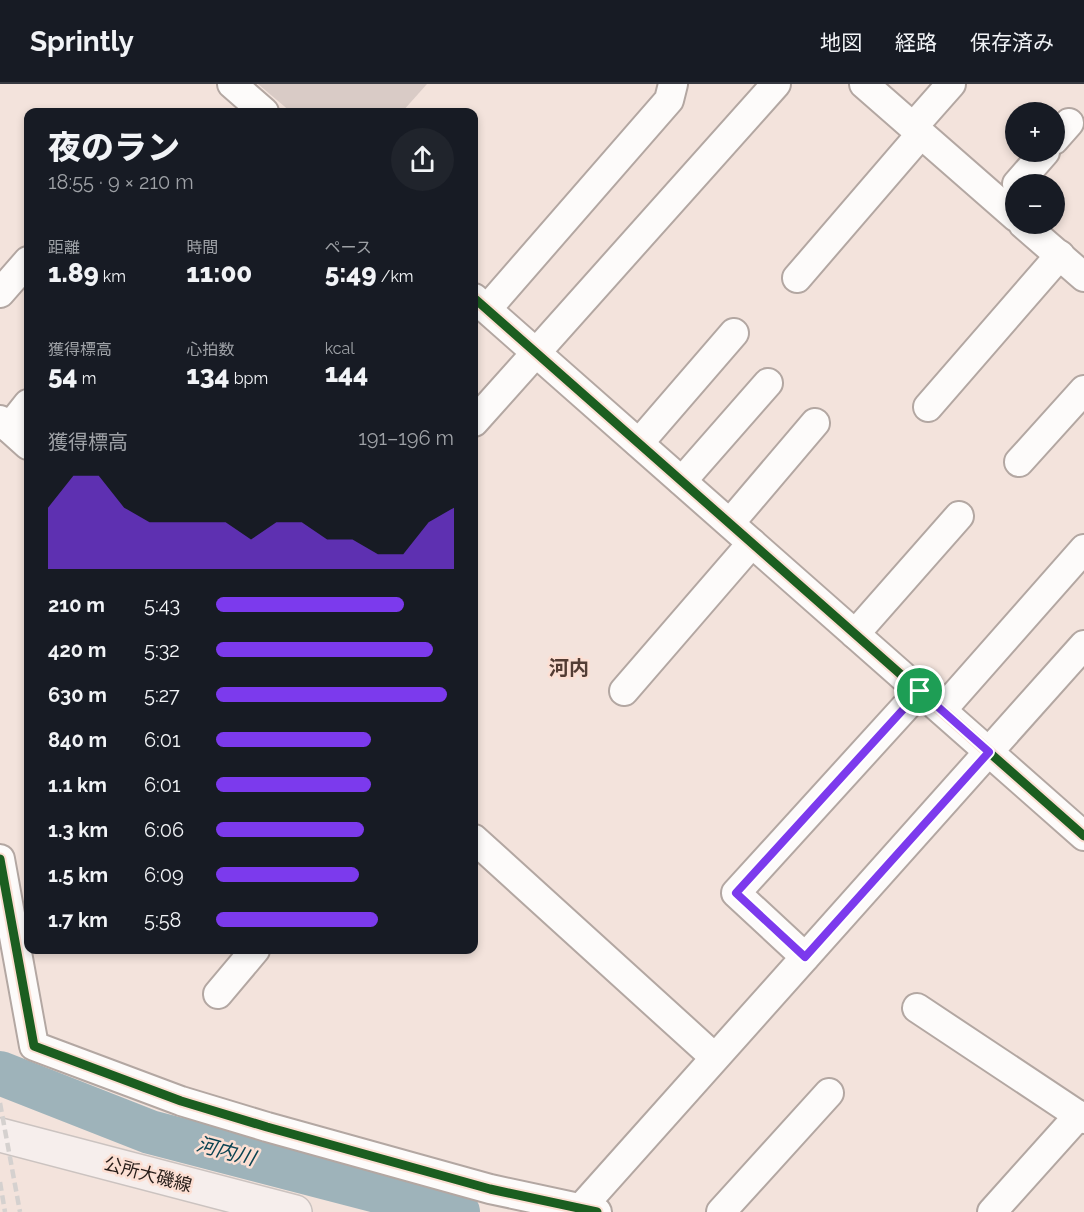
<!DOCTYPE html>
<html lang="ja">
<meta charset="utf-8">
<style>
body{margin:0;font-family:Raleway,"Noto Sans JP",sans-serif;background:#20242c;color:#f1f3f6;height:100vh;display:flex;flex-direction:column;font-size:22px;white-space:nowrap}
*{box-sizing:border-box;margin:0}
p{font-size:20px;color:#9ea1a6}
.icon{flex:none;width:33px;height:33px;fill:none;stroke:currentColor;stroke-width:2;stroke-linecap:round;stroke-linejoin:round}
.map{position:relative;flex:1;overflow:hidden}
.details{position:absolute;left:24px;top:24px;width:454px;height:846px;display:flex;flex-direction:column;background:#171b24;border-radius:12px;box-shadow:0 3px 9px #0003}
.details>*{flex:none}
.tools{position:absolute;left:1005px;top:18px;display:grid;gap:12px}
.tools a{display:grid;place-items:center;width:60px;height:60px;border-radius:50%;background:#171b24;box-shadow:0 3px 9px #0003;font-size:30px}
.pin{position:absolute;display:grid;place-items:center;width:51px;height:51px;color:#fff;margin:-26px;border:3px solid #fff;border-radius:50%;box-shadow:0 2px 6px #0007}
.round{display:grid;place-items:center;flex:none;width:63px;height:63px;border-radius:32px;background:#20242c}
.summary{display:flex;align-items:center;justify-content:space-between;height:102px;padding:0 24px}
h1{font-size:33px;font-weight:800;line-height:45px}
.metrics{display:grid;grid-template-columns:repeat(3,1fr);gap:9px;height:102px;padding:6px 24px}
.metrics div{display:grid;align-content:center}
.metrics b{font-size:26px;font-weight:800}
.metrics small{font-size:16px;font-weight:400}
.metrics p{font-size:16px}
.chart{height:168px;padding:12px 24px}
.chart p{display:flex;justify-content:space-between}
.chart svg{width:100%;height:108px;margin-top:6px;fill:#7c3aed;opacity:.7}
ul{padding:0 24px;list-style:none;font-size:20px}
li{display:grid;grid-template-columns:96px 72px 1fr;align-items:center;height:45px}
li i{height:15px;border-radius:8px;background:#7c3aed}
header{display:flex;align-items:center;gap:36px;box-sizing:border-box;height:84px;padding:0 30px;background:#171b24;border-bottom:2px solid #363941}
header strong{font-size:28px}
nav{display:flex;gap:33px;margin-inline-start:auto;font-size:21px}
.map>svg:first-child{display:block}
.lines{fill:none;stroke-linecap:round;stroke-linejoin:round}
.river{stroke:#9eb3ba;stroke-width:44}
.building{fill:#d9cbc6}
.minor-casing{stroke:#b3a7a2;stroke-width:32}
.major-casing{stroke:#cbc3c0;stroke-width:36}
.minor{stroke:#fdfbfa;stroke-width:28}
.major{stroke:#f6eeec;stroke-width:33}
.rail{stroke:#d5d1cf;stroke-width:4.5;stroke-dasharray:9 4.5;stroke-linecap:butt}
.cycleway-casing{stroke:#fcdfd3;stroke-width:13}
.cycleway{stroke:#1b5e20;stroke-width:9}
.route-casing{stroke:#fff;stroke-width:12}
.route{stroke:#7c3aed;stroke-width:8}
.labels{text-anchor:middle;dominant-baseline:central;stroke-width:5;stroke-linejoin:round;paint-order:stroke}
.street-label{font-size:18px;fill:#261c18;stroke:#fcdfd3}
.neighbourhood-label{font-size:20px;font-weight:bold;fill:#533c33;stroke:#fcdfd3}
.water-label{font-size:20px;font-style:italic;fill:#0a4352;stroke:#fcdfd3}
</style>
<header>
<strong>Sprintly</strong>
<nav><a>地図</a><a>経路</a><a>保存済み</a></nav>
</header>
<div class="map">
<svg width="1084" height="1128" viewBox="0 0 1084 1128">
<rect width="100%" height="100%" fill="#f3e3dc"/>
<g class="lines">
<polyline class="river" points="0,989 150,1048 458,1128"/>
</g>
<polygon class="building" points="258,0 427,0 402,28 291,28"/>
<g class="lines">
<g class="minor-casing">
<g id="minor">
<polyline points="232,0 264,28"/>
<polyline points="864,0 1016,133"/>
<polyline points="913,43 951,0"/>
<polyline points="1054,56 1069,39"/>
<polyline points="1017,100 1045,68"/>
<polyline points="1023,140 1084,193"/>
<polyline points="797,194 921,50"/>
<polyline points="0,209 28,177"/>
<polyline points="474,214 1084,752"/>
<polyline points="487,225 669,16 673,0"/>
<polyline points="928,323 1060,171"/>
<polyline points="0,336 28,361"/>
<polyline points="474,338 776,0"/>
<polyline points="9,344 28,320"/>
<polyline points="639,359 734,249"/>
<polyline points="1019,378 1084,306"/>
<polyline points="682,397 768,299"/>
<polyline points="730,439 815,339"/>
<polyline points="855,550 959,432"/>
<polyline points="624,607 752,459"/>
<polyline points="942,626 1084,465"/>
<polyline points="474,755 714,973"/>
<polyline points="0,775 34,962 181,1017 267,1043 490,1105 597,1128"/>
<polyline points="805,873 736,809 920,607"/>
<polyline points="218,910 255,866"/>
<polyline points="917,924 1084,1035"/>
<polyline points="581,1124 1084,561"/>
<polyline points="721,1128 829,1009"/>
<polyline points="992,1128 1079,1031"/>
</g>
</g>
<g class="major-casing">
<polyline id="major" points="0,1051 295,1128"/>
</g>
<use href="#minor" class="minor"/>
<use href="#major" class="major"/>
<g class="rail">
<polyline points="0,1019 20,1128"/>
<polyline points="0,1098 5,1128"/>
</g>
<g class="cycleway-casing">
<g id="cycleway">
<polyline points="474,214 1084,752"/>
<polyline points="0,775 34,962 181,1017 267,1043 490,1105 597,1128"/>
</g>
</g>
<use href="#cycleway" class="cycleway"/>
</g>
<g class="lines">
<g class="route-casing">
<polygon id="route" points="920,607 989,668 805,873 736,809"/>
</g>
<use href="#route" class="route"/>
</g>
<g class="labels">
<g class="street-label">
<text transform="translate(148 1090) rotate(15)">公所大磯線</text>
</g>
<g class="neighbourhood-label">
<text x="569" y="584">河内</text>
</g>
<g class="water-label">
<text transform="translate(226 1067) rotate(15)">河内川</text>
</g>
</g>
</svg>
<div class="tools">
<a>+</a>
<a>−</a>
</div>
<div class="pin" style="left:920px;top:607px;background:#1e9e55"><svg class="icon" aria-label="arrive" viewBox="0 0 24 24"><path d="M6 21V4h12l-3 4 3 4H6"/></svg></div>
<section class="details">
<div class="summary"><div><h1>夜のラン</h1><p>18:55 · 9 × 210 m</p></div><a class="round"><svg class="icon" aria-label="share" viewBox="0 0 24 24"><path d="M12 15V3M7 8l5-5 5 5M5 13v7h14v-7"/></svg></a></div>
<div class="metrics">
<div><p>距離</p><b>1.89<small> km</small></b></div>
<div><p>時間</p><b>11:00</b></div>
<div><p>ペース</p><b>5:49<small> /km</small></b></div>
</div>
<div class="metrics">
<div><p>獲得標高</p><b>54<small> m</small></b></div>
<div><p>心拍数</p><b>134<small> bpm</small></b></div>
<div><p>kcal</p><b>144</b></div>
</div>
<div class="chart"><p><span>獲得標高</span>191–196 m</p>
<svg viewBox="0 0 160 44" preserveAspectRatio="none"><path d="M0 44V19L10 6L20 6L30 19L40 25L50 25L60 25L70 25L80 32L90 25L100 25L110 32L120 32L130 38L140 38L150 25L160 19V44z"/></svg>
</div>
<ul>
<li><b>210 m</b>5:43<i style="width:79%"></i></li>
<li><b>420 m</b>5:32<i style="width:91%"></i></li>
<li><b>630 m</b>5:27<i style="width:97%"></i></li>
<li><b>840 m</b>6:01<i style="width:65%"></i></li>
<li><b>1.1 km</b>6:01<i style="width:65%"></i></li>
<li><b>1.3 km</b>6:06<i style="width:62%"></i></li>
<li><b>1.5 km</b>6:09<i style="width:60%"></i></li>
<li><b>1.7 km</b>5:58<i style="width:68%"></i></li>
</ul>
</section>
</div>
